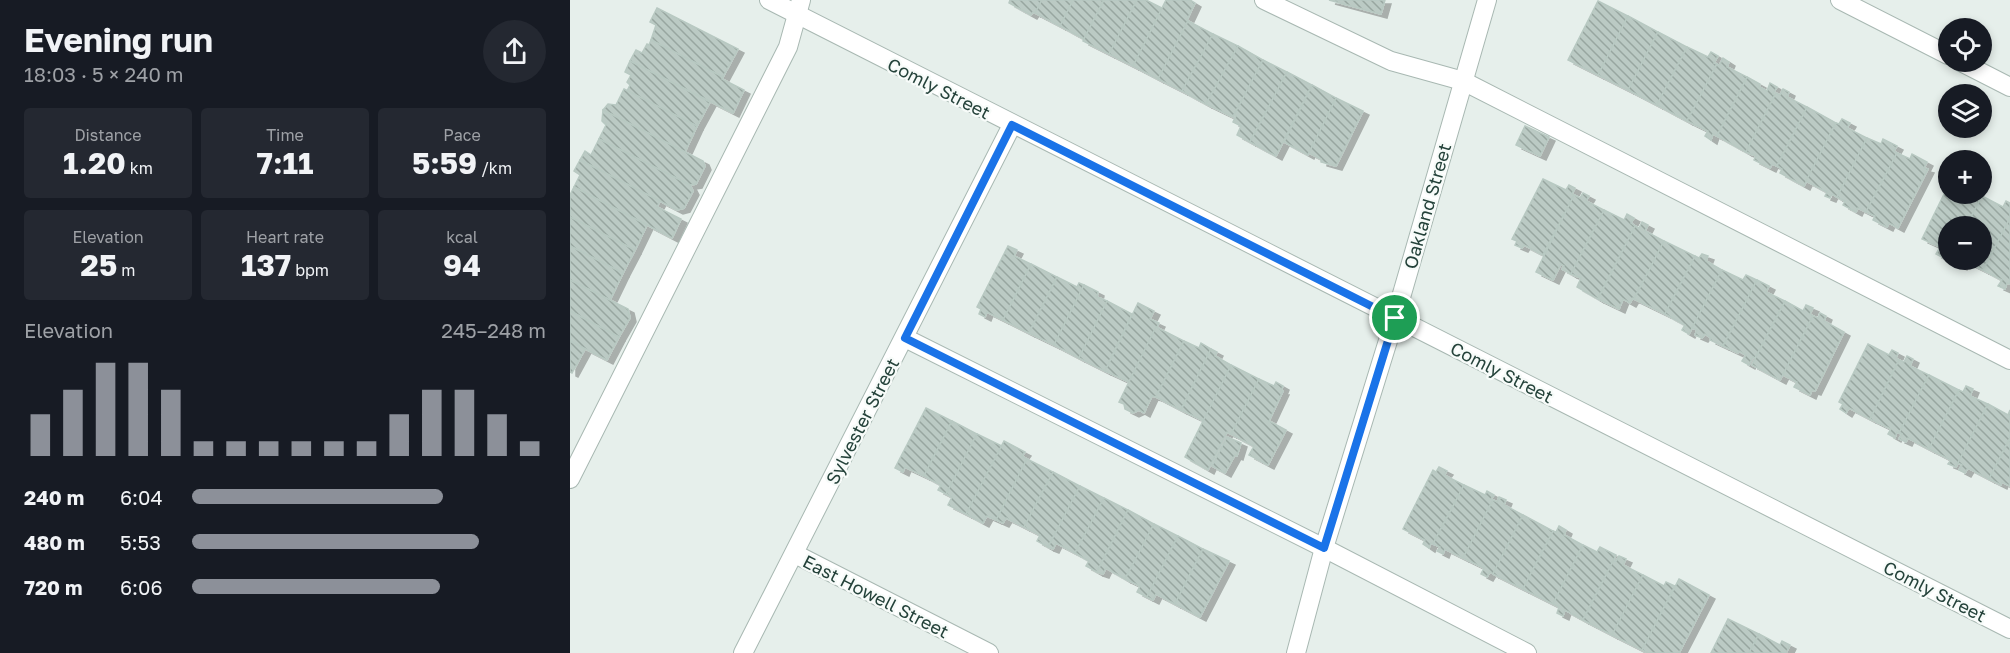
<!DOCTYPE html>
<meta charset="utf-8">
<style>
body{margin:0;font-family:"Golos Text",sans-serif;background:#242831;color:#f1f3f6;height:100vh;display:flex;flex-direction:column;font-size:22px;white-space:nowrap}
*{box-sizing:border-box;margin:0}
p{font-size:20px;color:#9ea1a6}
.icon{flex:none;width:33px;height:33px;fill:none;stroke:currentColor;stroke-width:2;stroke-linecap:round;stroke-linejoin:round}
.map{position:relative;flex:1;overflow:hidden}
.side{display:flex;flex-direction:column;background:#171b24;width:570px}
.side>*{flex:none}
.fabs{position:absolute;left:1368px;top:18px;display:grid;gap:12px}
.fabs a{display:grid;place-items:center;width:54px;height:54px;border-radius:50%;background:#171b24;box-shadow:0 3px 9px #0003;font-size:30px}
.pin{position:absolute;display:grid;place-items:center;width:51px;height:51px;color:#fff;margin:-26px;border:3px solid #fff;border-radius:50%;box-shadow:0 2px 6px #0007}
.round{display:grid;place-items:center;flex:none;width:63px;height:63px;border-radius:32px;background:#242831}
.head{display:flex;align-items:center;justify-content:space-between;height:102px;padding:0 24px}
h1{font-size:33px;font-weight:700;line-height:45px}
.stats{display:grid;grid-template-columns:repeat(3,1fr);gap:9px;height:102px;padding:6px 24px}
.stats div{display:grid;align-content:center;border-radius:6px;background:#242831;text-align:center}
.stats b{font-size:30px;font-weight:700}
.stats small{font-size:16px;font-weight:400}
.stats p{font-size:16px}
.chart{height:168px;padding:12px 24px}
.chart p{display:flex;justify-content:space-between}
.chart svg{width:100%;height:108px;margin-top:6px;stroke:#8c9099;stroke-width:6}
ul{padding:0 24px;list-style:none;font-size:20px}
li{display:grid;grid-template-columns:96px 72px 1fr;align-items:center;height:45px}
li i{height:15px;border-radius:8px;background:#8c9099}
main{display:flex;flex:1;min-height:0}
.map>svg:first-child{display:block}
.building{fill:url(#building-back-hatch);stroke:#b8c9c2;stroke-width:1.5;filter:url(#shadow)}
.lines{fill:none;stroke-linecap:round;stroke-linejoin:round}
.minor-casing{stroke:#a8b8b2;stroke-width:20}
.minor{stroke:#fff;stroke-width:18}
.route-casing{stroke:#fff;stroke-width:12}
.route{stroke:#1a73e8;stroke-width:8}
.labels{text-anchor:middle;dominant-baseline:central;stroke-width:4.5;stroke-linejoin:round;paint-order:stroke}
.street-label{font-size:18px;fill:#24423a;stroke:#f7fbf9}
</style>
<main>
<section class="side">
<div class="head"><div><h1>Evening run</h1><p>18:03 · 5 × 240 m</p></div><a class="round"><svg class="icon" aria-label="share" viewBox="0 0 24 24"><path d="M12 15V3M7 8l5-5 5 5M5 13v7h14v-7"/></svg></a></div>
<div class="stats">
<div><p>Distance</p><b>1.20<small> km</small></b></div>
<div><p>Time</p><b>7:11</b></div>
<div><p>Pace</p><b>5:59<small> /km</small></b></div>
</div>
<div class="stats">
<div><p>Elevation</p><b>25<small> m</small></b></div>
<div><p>Heart rate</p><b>137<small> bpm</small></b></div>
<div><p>kcal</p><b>94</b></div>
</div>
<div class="chart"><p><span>Elevation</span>245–248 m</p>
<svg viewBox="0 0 160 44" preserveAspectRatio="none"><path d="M5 44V27M15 44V17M25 44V6M35 44V6M45 44V17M55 44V38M65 44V38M75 44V38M85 44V38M95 44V38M105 44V38M115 44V27M125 44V17M135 44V17M145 44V27M155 44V38"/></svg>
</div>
<ul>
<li><b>240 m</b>6:04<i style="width:71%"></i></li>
<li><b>480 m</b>5:53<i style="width:81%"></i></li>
<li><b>720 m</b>6:06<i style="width:70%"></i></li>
</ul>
</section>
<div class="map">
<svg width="1440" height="653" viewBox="0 0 1440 653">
<defs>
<pattern id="building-back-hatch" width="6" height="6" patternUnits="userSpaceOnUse" patternTransform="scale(1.5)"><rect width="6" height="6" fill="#bbcac4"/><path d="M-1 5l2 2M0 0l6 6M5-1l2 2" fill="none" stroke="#98a6a0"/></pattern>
<filter id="shadow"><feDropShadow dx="6" dy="4" stdDeviation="0" flood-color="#0004"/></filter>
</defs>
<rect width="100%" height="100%" fill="#e6efeb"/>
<g class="building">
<polygon points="440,0 472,0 465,13 463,12 461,15 439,3"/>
<polygon points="472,0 503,0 490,26 465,13"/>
<polygon points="503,0 534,0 514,39 490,26"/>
<polygon points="534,0 567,0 539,54 513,41"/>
<polygon points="567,0 576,0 592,8 563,66 539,54"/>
<polygon points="596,0 620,0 625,3 617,20 618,21 588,79 563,66"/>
<polygon points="759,0 815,0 811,14"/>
<polygon points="1028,1 1058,16 1028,75 998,60"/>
<polygon points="87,8 168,49 153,77 81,40 86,25 80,22"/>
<polygon points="1058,16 1088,32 1058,90 1028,75"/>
<polygon points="618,21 643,34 612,91 588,79"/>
<polygon points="1088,32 1117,47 1087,105 1058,90"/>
<polygon points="643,34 668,46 636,104 612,91"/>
<polygon points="81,40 153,77 152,79 174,90 163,113 60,61 66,50 72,53 77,44 79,45"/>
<polygon points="668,46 693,60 663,117 636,104"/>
<polygon points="1117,47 1138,57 1141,52 1148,56 1144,63 1147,64 1117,121 1087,105"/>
<polygon points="1153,58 1159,62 1157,67 1177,77 1147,136 1143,134 1141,140 1135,136 1138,131 1117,121 1147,64 1149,66"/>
<polygon points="693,60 717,72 680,142 667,135 671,126 663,122 666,116 664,115"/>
<polygon points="60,61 140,102 127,126 57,91 60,85 57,82 61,75 55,72"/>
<polygon points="717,72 742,85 706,156 680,142"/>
<polygon points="1177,77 1190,84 1189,87 1197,91 1200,83 1207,87 1203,94 1205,95 1176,152 1147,136"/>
<polygon points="742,85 766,98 738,155 714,142"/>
<polygon points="54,89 127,126 115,152 33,110 38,104 46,105"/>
<polygon points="1213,89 1219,92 1217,97 1237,107 1207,166 1202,164 1200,168 1184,160 1186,156 1176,152 1206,93 1210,95"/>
<polygon points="766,98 793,111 766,166 751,162 751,159 739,153"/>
<polygon points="1237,107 1266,123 1234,186 1210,173 1212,169 1207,166"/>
<polygon points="33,110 133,161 135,166 126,184 120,185 29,139 36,125 32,121"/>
<polygon points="1272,119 1280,123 1277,128 1297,138 1267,197 1262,194 1260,198 1255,196 1257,192 1236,181 1266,123 1269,124"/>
<polygon points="955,126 979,137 970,156 946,145"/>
<polygon points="1297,138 1311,144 1313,139 1327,146 1324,151 1327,153 1296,212 1288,208 1286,212 1273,205 1275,201 1267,197"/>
<polygon points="29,139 120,185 123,191 114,208 107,210 10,160 15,151 21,155"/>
<polygon points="1327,153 1340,159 1342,154 1357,162 1354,168 1358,169 1328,228 1319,223 1317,227 1303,220 1305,216 1296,212"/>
<polygon points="10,160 90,201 87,207 111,219 102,238 4,187 10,175 4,171"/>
<polygon points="973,179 996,190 999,185 1005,188 1002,194 1004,195 973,255 954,245 952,248 945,245 947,241 942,239"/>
<polygon points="1378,186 1378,194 1407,194 1412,196 1396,226 1378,226 1379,261 1366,254 1370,247 1352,239"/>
<polygon points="4,187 77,225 65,250 0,217 0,195"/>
<polygon points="1013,193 1019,196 1016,201 1034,210 1001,274 992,269 994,266 991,264 983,280 966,272 1004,195 1010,198"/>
<polygon points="1412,196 1433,207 1436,201 1440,203 1440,218 1413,270 1393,260 1391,266 1384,263 1386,260 1412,260 1412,226 1396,226"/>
<polygon points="1034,210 1054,220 1057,214 1064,218 1061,223 1065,226 1028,299 1007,287 1011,278 1001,274"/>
<polygon points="0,217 65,250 53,273 0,246"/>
<polygon points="1440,218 1440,284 1437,283 1435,289 1428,286 1432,280 1413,270"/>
<polygon points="1072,222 1078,225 1075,231 1094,241 1064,299 1063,298 1060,303 1053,299 1049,309 1028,299 1065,226 1069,228"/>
<polygon points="1094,241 1125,256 1095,314 1064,299"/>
<polygon points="0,246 53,273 40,300 0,280"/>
<polygon points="438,246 447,250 444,256 461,264 433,320 417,312 415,317 409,314 411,309 407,307"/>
<polygon points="1132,254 1138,256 1136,261 1152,270 1119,334 1112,330 1115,325 1095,314 1125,256 1129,258"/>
<polygon points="461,264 487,277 459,333 433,320"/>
<polygon points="1152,270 1173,280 1176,275 1187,280 1153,346 1140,340 1141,338 1135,334 1132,338 1125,335 1127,330 1122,328"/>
<polygon points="487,277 507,287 509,283 514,285 484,345 459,333"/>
<polygon points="0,280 58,309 60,318 49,337 0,311"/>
<polygon points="1187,280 1199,286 1196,292 1215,301 1185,358 1183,357 1179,365 1172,361 1176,355 1169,351 1168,353 1153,346"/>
<polygon points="514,285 528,292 527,297 537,301 509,358 484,345"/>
<polygon points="537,301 562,314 535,371 509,358"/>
<polygon points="1215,301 1233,311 1236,305 1243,308 1240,314 1243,316 1210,380 1182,365"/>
<polygon points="568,303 584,311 580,319 589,323 559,382 535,371"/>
<polygon points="0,311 49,337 37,360 0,341"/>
<polygon points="1250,313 1256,316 1254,321 1274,332 1245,391 1242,390 1240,395 1224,387 1227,382 1213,375 1243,316 1248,318"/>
<polygon points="586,327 614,341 586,397 582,396 574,413 569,410 563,413 555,409 554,404 549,402"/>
<polygon points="0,341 15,349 2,373 0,372"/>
<polygon points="614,341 629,348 631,343 641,349 611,410 586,397"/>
<polygon points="1298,344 1319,355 1322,350 1328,353 1326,358 1329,360 1300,419 1279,408 1276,413 1270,409 1273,404 1269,402"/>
<polygon points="641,349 647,352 645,356 661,365 634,421 611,410"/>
<polygon points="1337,356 1343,359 1340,366 1359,375 1329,433 1327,432 1325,438 1318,434 1321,429 1300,419 1329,360 1334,362"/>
<polygon points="661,365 689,379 661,434 657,432 638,470 615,457"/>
<polygon points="1359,375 1389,390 1359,449 1338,438 1336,442 1329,439 1332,434 1329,433"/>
<polygon points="689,379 704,386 706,382 713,386 711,391 713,391 699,421 716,430 698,465 679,455 684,446 661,434"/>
<polygon points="1396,386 1403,389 1400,396 1418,404 1386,467 1378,464 1381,460 1359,449 1389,390 1393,392"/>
<polygon points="1418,404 1438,415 1440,410 1440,438 1419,479 1398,468 1395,473 1389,470 1392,465 1388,463"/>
<polygon points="356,408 382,421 354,476 335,467 333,472 325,468"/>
<polygon points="382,421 407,434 376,494 368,490 371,485 354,476"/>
<polygon points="407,434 432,446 396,514 378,505 382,497 376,494"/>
<polygon points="657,437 671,443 667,456 665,455 655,473 642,466"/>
<polygon points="1440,438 1440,486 1432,482 1431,485 1419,479"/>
<polygon points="434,441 455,452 452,456 457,459 426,520 417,516 413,523 396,514"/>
<polygon points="457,459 483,472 454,527 436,518 433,523 426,520"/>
<polygon points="869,467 877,471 874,475 894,485 863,544 861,543 859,548 853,544 855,540 833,529 863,470 866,472"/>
<polygon points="483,472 510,486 478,547 467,541 470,535 454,527"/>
<polygon points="894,485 915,495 917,491 924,495 921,499 923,500 893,558 875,549 873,554 867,551 870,547 863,544"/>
<polygon points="510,486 534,498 505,553 486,543 483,549 478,547"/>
<polygon points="929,497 936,500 934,505 953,515 923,574 920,572 917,577 911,574 914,568 893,558 923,500 927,502"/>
<polygon points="534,498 558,510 527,572 516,566 519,561 505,553"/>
<polygon points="558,510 584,524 555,579 536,568 533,574 527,572"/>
<polygon points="953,515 983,531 953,589 923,574"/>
<polygon points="584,524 608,536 577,597 567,592 570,586 555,579"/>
<polygon points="989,526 996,530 994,535 1013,545 983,604 953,589 983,531 986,532"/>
<polygon points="608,536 633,549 605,604 586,594 583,600 577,597"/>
<polygon points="1013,545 1027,552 1030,547 1046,555 1013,620 995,610 993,616 987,613 989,607 983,604"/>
<polygon points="633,549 659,561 630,617 605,604"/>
<polygon points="1049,556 1056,559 1053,565 1073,575 1042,635 1013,620 1043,561 1046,561"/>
<polygon points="1073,575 1094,586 1096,582 1105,586 1072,650 1042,635"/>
<polygon points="1109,579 1139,595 1109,653 1078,653 1072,650"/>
<polygon points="1158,619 1189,634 1179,653 1141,653"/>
<polygon points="1189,634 1210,645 1212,641 1220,645 1216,653 1179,653"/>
</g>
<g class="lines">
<g class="minor-casing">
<g id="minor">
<polyline points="199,0 1440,629"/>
<polyline points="694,0 821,61 893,81 1440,360"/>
<polyline points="1270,0 1378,55"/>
<polyline points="1391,62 1440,87"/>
<polyline points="335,338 754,548 957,653"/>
<polyline points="0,479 218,47 231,0"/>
<polyline points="225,554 419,653"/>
<polyline points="173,653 442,125"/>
<polyline points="726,653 754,548 825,318 917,0"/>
</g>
</g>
<use href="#minor" class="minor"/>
</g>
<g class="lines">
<g class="route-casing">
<polygon id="route" points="442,125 825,318 754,548 335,338"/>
</g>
<use href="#route" class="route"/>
</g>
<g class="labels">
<g class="street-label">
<text transform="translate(369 88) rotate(27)">Comly Street</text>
<text transform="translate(857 206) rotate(-74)">Oakland Street</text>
<text transform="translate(932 372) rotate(27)">Comly Street</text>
<text transform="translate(292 421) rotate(-63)">Sylvester Street</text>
<text transform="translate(1365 591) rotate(27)">Comly Street</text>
<text transform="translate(306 596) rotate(27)">East Howell Street</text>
</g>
</g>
</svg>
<div class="fabs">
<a><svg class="icon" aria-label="locate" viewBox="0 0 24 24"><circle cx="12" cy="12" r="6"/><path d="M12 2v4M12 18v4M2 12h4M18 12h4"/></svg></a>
<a><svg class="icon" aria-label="layers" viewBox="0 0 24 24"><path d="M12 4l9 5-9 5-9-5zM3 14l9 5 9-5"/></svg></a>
<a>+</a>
<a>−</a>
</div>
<div class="pin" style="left:825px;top:318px;background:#1e9e55"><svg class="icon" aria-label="arrive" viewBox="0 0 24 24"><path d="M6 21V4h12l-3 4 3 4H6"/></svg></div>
</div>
</main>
